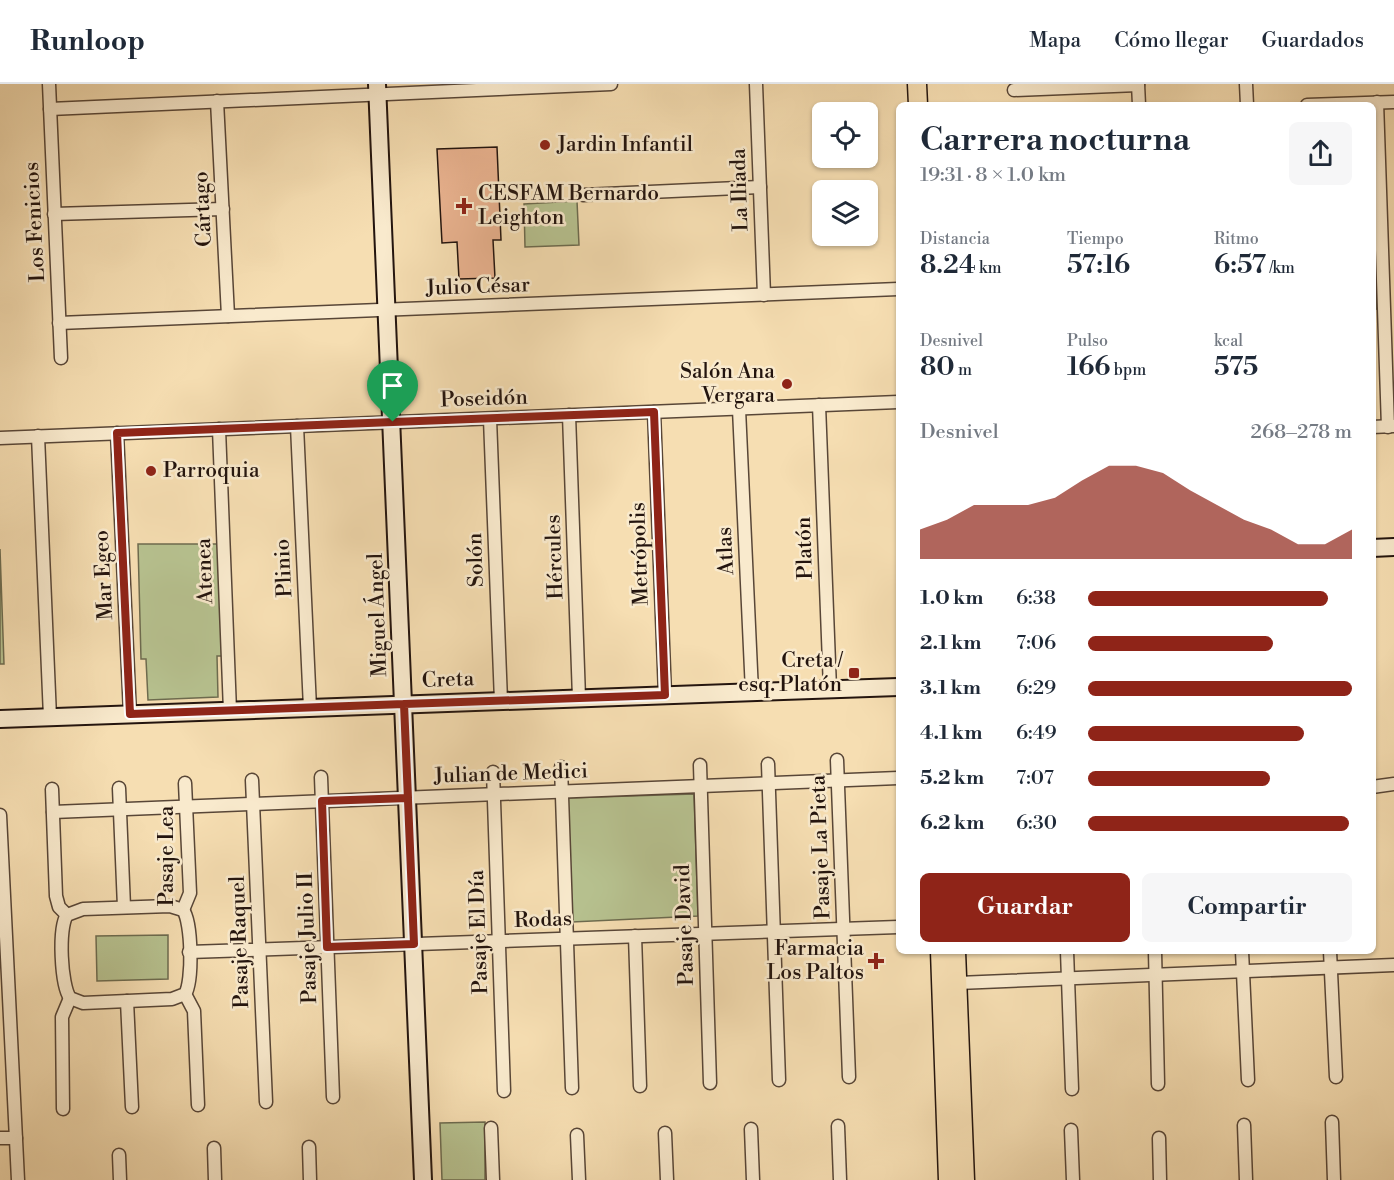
<!DOCTYPE html>
<html lang="es">
<meta charset="utf-8">
<style>
body{margin:0;font-family:"Libre Bodoni",serif;background:#f6f6f7;color:#1f2937;height:100vh;display:flex;flex-direction:column;font-size:22px;white-space:nowrap}
*{box-sizing:border-box;margin:0}
p{font-size:20px;color:#747a83}
.icon{flex:none;width:33px;height:33px;fill:none;stroke:currentColor;stroke-width:2;stroke-linecap:round;stroke-linejoin:round}
.map{position:relative;flex:1;overflow:hidden}
.side{position:absolute;left:896px;top:18px;width:480px;height:852px;display:flex;flex-direction:column;background:#fff;border-radius:9px;box-shadow:0 2px 4px #0004}
.side>*{flex:none}
.controls{position:absolute;left:812px;top:18px;display:grid;gap:12px}
.controls a{display:grid;place-items:center;width:66px;height:66px;border-radius:9px;background:#fff;box-shadow:0 2px 4px #0004;font-size:30px}
.pin{position:absolute;display:grid;place-items:center;width:51px;height:51px;color:#fff;margin:-62px -26px;border-radius:50% 50% 50% 0;rotate:-45deg;box-shadow:0 0 6px #0007}
.pin .icon{rotate:45deg}
.round{display:grid;place-items:center;flex:none;width:63px;height:63px;border-radius:9px;background:#f6f6f7}
.overview{display:flex;align-items:center;justify-content:space-between;height:102px;padding:0 24px}
h1{font-size:33px;font-weight:600;line-height:45px}
.figures{display:grid;grid-template-columns:repeat(3,1fr);gap:9px;height:102px;padding:6px 24px}
.figures div{display:grid;align-content:center}
.figures b{font-size:26px;font-weight:600}
.figures small{font-size:16px;font-weight:400}
.figures p{font-size:16px}
.chart{height:168px;padding:12px 24px}
.chart p{display:flex;justify-content:space-between}
.chart svg{width:100%;height:108px;margin-top:6px;fill:#8f2418;opacity:.7}
.button{display:flex;gap:12px;margin-top:auto;padding:12px 24px}
.button a{flex:1;height:69px;border-radius:9px;background:#8f2418;color:#fff;font-size:24px;font-weight:600;line-height:69px;text-align:center}
.button a+a{background:#f6f6f7;color:#1f2937}
ul{padding:0 24px;list-style:none;font-size:20px}
li{display:grid;grid-template-columns:96px 72px 1fr;align-items:center;height:45px}
li i{height:15px;border-radius:8px;background:#8f2418}
header{display:flex;align-items:center;gap:36px;box-sizing:border-box;height:84px;padding:0 30px;background:#fff;border-bottom:2px solid #e0e1e3}
header strong{font-size:28px}
nav{display:flex;gap:33px;margin-inline-start:auto;font-size:21px}
.map>svg:first-child{display:block}
.green{fill:#b7c290;stroke:#6d6b4f;stroke-width:1.5}
.building{fill:#e9b28f;stroke:#23140e;stroke-width:1.5}
.lines{fill:none;stroke-linecap:round;stroke-linejoin:round}
.street-casing{stroke:#584637;stroke-width:15}
.secondary-casing{stroke:#23140e;stroke-width:20}
.primary-casing{stroke:#23140e;stroke-width:21}
.street{stroke:#f9eacd;stroke-width:12}
.secondary{stroke:#f9eacd;stroke-width:16}
.primary{stroke:#f6deb2;stroke-width:18}
.route-casing{stroke:#fff;stroke-width:12}
.route{stroke:#8f2418;stroke-width:8}
.poi-dot{fill:#8f2418;stroke:#f9eacd;stroke-width:2}
.labels{text-anchor:middle;dominant-baseline:central;stroke-width:5;stroke-linejoin:round;paint-order:stroke}
.poi-label{font-size:21px;fill:#23140e;stroke:#f9eacd;text-anchor:start}
.street-label{font-size:21px;fill:#23140e;stroke:#f9eacd}
</style>
<header>
<strong>Runloop</strong>
<nav><a>Mapa</a><a>Cómo llegar</a><a>Guardados</a></nav>
</header>
<div class="map">
<svg width="1394" height="1096" viewBox="0 0 1394 1096">
<rect width="100%" height="100%" fill="#f6deb2"/>
<filter id="stains"><feTurbulence type="fractalNoise" baseFrequency=".00333" numOctaves="4"/><feColorMatrix values="0 0 0 0 .2 0 0 0 0 .09 0 0 0 0 .02 0 0 0 .5 -.17"/></filter>
<radialGradient id="worn" r=".72"><stop offset=".6" stop-color="#630" stop-opacity="0"/><stop offset="1" stop-color="#630" stop-opacity=".3"/></radialGradient>
<g class="green">
<polygon points="577,117 579,161 525,163 524,120"/>
<polygon points="1372,134 1377,225 1373,226 1372,226"/>
<polygon points="138,460 221,460 223,572 217,572 218,613 148,616 146,575 141,575"/>
<polygon points="0,465 4,580 0,580"/>
<polygon points="694,710 698,832 572,838 566,714"/>
<polygon points="168,851 168,895 97,897 96,852"/>
<polygon points="485,1038 485,1096 442,1096 440,1039"/>
</g>
<polygon class="building" points="497,63 501,156 493,156 495,194 459,195 457,158 442,159 437,65"/>
<g class="lines">
<g class="street-casing">
<g id="street">
<polyline points="49,0 61,274"/>
<polyline points="756,0 764,211"/>
<polyline points="1138,0 1139,21"/>
<polyline points="1246,0 1247,21"/>
<polyline points="1014,6 1138,1"/>
<polyline points="217,17 228,232"/>
<polyline points="1377,18 1388,343"/>
<polyline points="1307,21 1394,18"/>
<polyline points="50,25 611,0"/>
<polyline points="583,111 760,103"/>
<polyline points="54,130 223,125"/>
<polyline points="59,239 898,205"/>
<polyline points="819,321 830,605"/>
<polyline points="739,325 752,608"/>
<polyline points="654,328 665,611"/>
<polyline points="569,331 579,614"/>
<polyline points="490,335 501,617"/>
<polyline points="297,342 310,624"/>
<polyline points="1372,343 1394,342"/>
<polyline points="219,345 230,627"/>
<polyline points="117,349 130,630"/>
<polyline points="38,352 50,633"/>
<polyline points="0,354 898,318"/>
<polyline points="837,676 849,993"/>
<polyline points="768,680 779,996"/>
<polyline points="700,681 710,999"/>
<polyline points="561,683 572,1004"/>
<polyline points="493,688 504,1007"/>
<polyline points="321,693 333,1013"/>
<polyline points="252,696 266,1018"/>
<polyline points="1372,703 1394,700"/>
<polyline points="119,704 124,823"/>
<polyline points="52,705 56,812 59,823 67,831"/>
<polyline points="53,728 898,694"/>
<polyline points="0,731 18,1096"/>
<path d="M 170,822 L 183,826 C 192,838 193,898 185,910 L 172,915 L 83,919 L 70,914 C 61,901 58,844 67,831 L 83,825 Z"/>
<polyline points="183,826 190,809 185,699"/>
<polyline points="635,852 640,1002"/>
<polyline points="1067,867 1072,1005"/>
<polyline points="1155,867 1158,1000"/>
<polyline points="1242,867 1248,996"/>
<polyline points="1330,867 1336,993"/>
<polyline points="189,868 898,843"/>
<polyline points="958,899 1394,881"/>
<polyline points="185,910 194,927 198,1021"/>
<polyline points="127,917 132,1023"/>
<polyline points="63,1025 62,933 70,914"/>
<polyline points="1332,1038 1334,1096"/>
<polyline points="1244,1041 1246,1096"/>
<polyline points="838,1042 840,1096"/>
<polyline points="491,1044 493,1096"/>
<polyline points="751,1045 753,1096"/>
<polyline points="1071,1046 1073,1096"/>
<polyline points="665,1049 667,1096"/>
<polyline points="577,1051 579,1096"/>
<polyline points="0,1054 16,1054"/>
<polyline points="1159,1054 1160,1096"/>
<polyline points="309,1063 310,1096"/>
<polyline points="214,1064 215,1096"/>
<polyline points="119,1071 120,1096"/>
</g>
</g>
<g class="secondary-casing">
<g id="secondary">
<polyline points="377,0 423,1096"/>
<polyline points="1372,464 1394,463"/>
<polyline points="0,635 898,603"/>
</g>
</g>
<g class="primary-casing">
<g id="primary">
<polyline points="917,0 918,21"/>
<polyline points="940,867 948,1096"/>
<polyline points="956,867 965,1096"/>
</g>
</g>
<use href="#street" class="street"/>
<use href="#secondary" class="secondary"/>
<use href="#primary" class="primary"/>
</g>
<g class="lines">
<g class="route-casing">
<path id="route" d="M 393,338 L 117,349 L 130,630 L 404,620 L 408,714 L 322,717 L 327,863 L 414,860 C 410,780 407,700 404,620 L 665,611 L 654,328 L 393,338"/>
</g>
<use href="#route" class="route"/>
</g>
<g class="poi-dot">
<circle cx="545" cy="61" r="6"/>
<path d="M461 113h6v6h6v6h-6v6h-6v-6h-6v-6h6z"/>
<circle cx="787" cy="300" r="6"/>
<circle cx="151" cy="387" r="6"/>
<rect x="848" y="583" width="12" height="12" rx="3"/>
<path d="M873 868h6v6h6v6h-6v6h-6v-6h-6v-6h6z"/>
</g>
<g class="labels">
<g class="poi-label">
<text x="557" y="61">Jardin Infantil</text>
<text x="478" y="110">CESFAM Bernardo<tspan x="478" dy="24">Leighton</tspan></text>
<text x="775" y="288" text-anchor="end">Salón Ana<tspan x="775" dy="24">Vergara</tspan></text>
<text x="163" y="387">Parroquia</text>
<text x="842" y="577" text-anchor="end">Creta /<tspan x="842" dy="24">esq. Platón</tspan></text>
<text x="864" y="865" text-anchor="end">Farmacia<tspan x="864" dy="24">Los Paltos</tspan></text>
</g>
<g class="street-label">
<text transform="translate(740 106) rotate(-92)">La Iliada</text>
<text transform="translate(203 125) rotate(-93)">Cártago</text>
<text transform="translate(35 138) rotate(-93)">Los Fenicios</text>
<text transform="translate(478 203) rotate(-2)">Julio César</text>
<text transform="translate(484 315) rotate(-2)">Poseidón</text>
<text transform="translate(805 464) rotate(-92)">Platón</text>
<text transform="translate(726 467) rotate(-93)">Atlas</text>
<text transform="translate(640 470) rotate(-92)">Metrópolis</text>
<text transform="translate(555 473) rotate(-92)">Hércules</text>
<text transform="translate(476 476) rotate(-92)">Solón</text>
<text transform="translate(284 484) rotate(-93)">Plinio</text>
<text transform="translate(205 487) rotate(-92)">Atenea</text>
<text transform="translate(104 491) rotate(-93)">Mar Egeo</text>
<text transform="translate(378 531) rotate(-92)">Miguel Ángel</text>
<text transform="translate(448 596) rotate(-2)">Creta</text>
<text transform="translate(511 690) rotate(-2)">Julian de Medici</text>
<text transform="translate(821 763) rotate(-92)">Pasaje La Pieta</text>
<text transform="translate(167 772) rotate(-90)">Pasaje Lea</text>
<text transform="translate(543 836) rotate(-2)">Rodas</text>
<text transform="translate(685 841) rotate(-92)">Pasaje David</text>
<text transform="translate(479 848) rotate(-92)">Pasaje El Día</text>
<text transform="translate(308 854) rotate(-92)">Pasaje Julio II</text>
<text transform="translate(240 858) rotate(-92)">Pasaje Raquel</text>
</g>
</g>
<rect width="100%" height="100%" filter="url(#stains)"/>
<rect width="100%" height="100%" fill="url(#worn)"/>
</svg>
<div class="controls">
<a><svg class="icon" aria-label="locate" viewBox="0 0 24 24"><circle cx="12" cy="12" r="6"/><path d="M12 2v4M12 18v4M2 12h4M18 12h4"/></svg></a>
<a><svg class="icon" aria-label="layers" viewBox="0 0 24 24"><path d="M12 4l9 5-9 5-9-5zM3 14l9 5 9-5"/></svg></a>
</div>
<div class="pin" style="left:393px;top:338px;background:#1e9e55"><svg class="icon" aria-label="arrive" viewBox="0 0 24 24"><path d="M6 21V4h12l-3 4 3 4H6"/></svg></div>
<section class="side">
<div class="overview"><div><h1>Carrera nocturna</h1><p>19:31 · 8 × 1.0 km</p></div><a class="round"><svg class="icon" aria-label="share" viewBox="0 0 24 24"><path d="M12 15V3M7 8l5-5 5 5M5 13v7h14v-7"/></svg></a></div>
<div class="figures">
<div><p>Distancia</p><b>8.24<small> km</small></b></div>
<div><p>Tiempo</p><b>57:16</b></div>
<div><p>Ritmo</p><b>6:57<small> /km</small></b></div>
</div>
<div class="figures">
<div><p>Desnivel</p><b>80<small> m</small></b></div>
<div><p>Pulso</p><b>166<small> bpm</small></b></div>
<div><p>kcal</p><b>575</b></div>
</div>
<div class="chart"><p><span>Desnivel</span>268–278 m</p>
<svg viewBox="0 0 160 44" preserveAspectRatio="none"><path d="M0 44V32L10 28L20 22L30 22L40 22L50 19L60 12L70 6L80 6L90 9L100 16L110 22L120 28L130 32L140 38L150 38L160 32V44z"/></svg>
</div>
<ul>
<li><b>1.0 km</b>6:38<i style="width:91%"></i></li>
<li><b>2.1 km</b>7:06<i style="width:70%"></i></li>
<li><b>3.1 km</b>6:29<i style="width:100%"></i></li>
<li><b>4.1 km</b>6:49<i style="width:82%"></i></li>
<li><b>5.2 km</b>7:07<i style="width:69%"></i></li>
<li><b>6.2 km</b>6:30<i style="width:99%"></i></li>
</ul>
<div class="button"><a>Guardar</a><a>Compartir</a></div>
</section>
</div>
